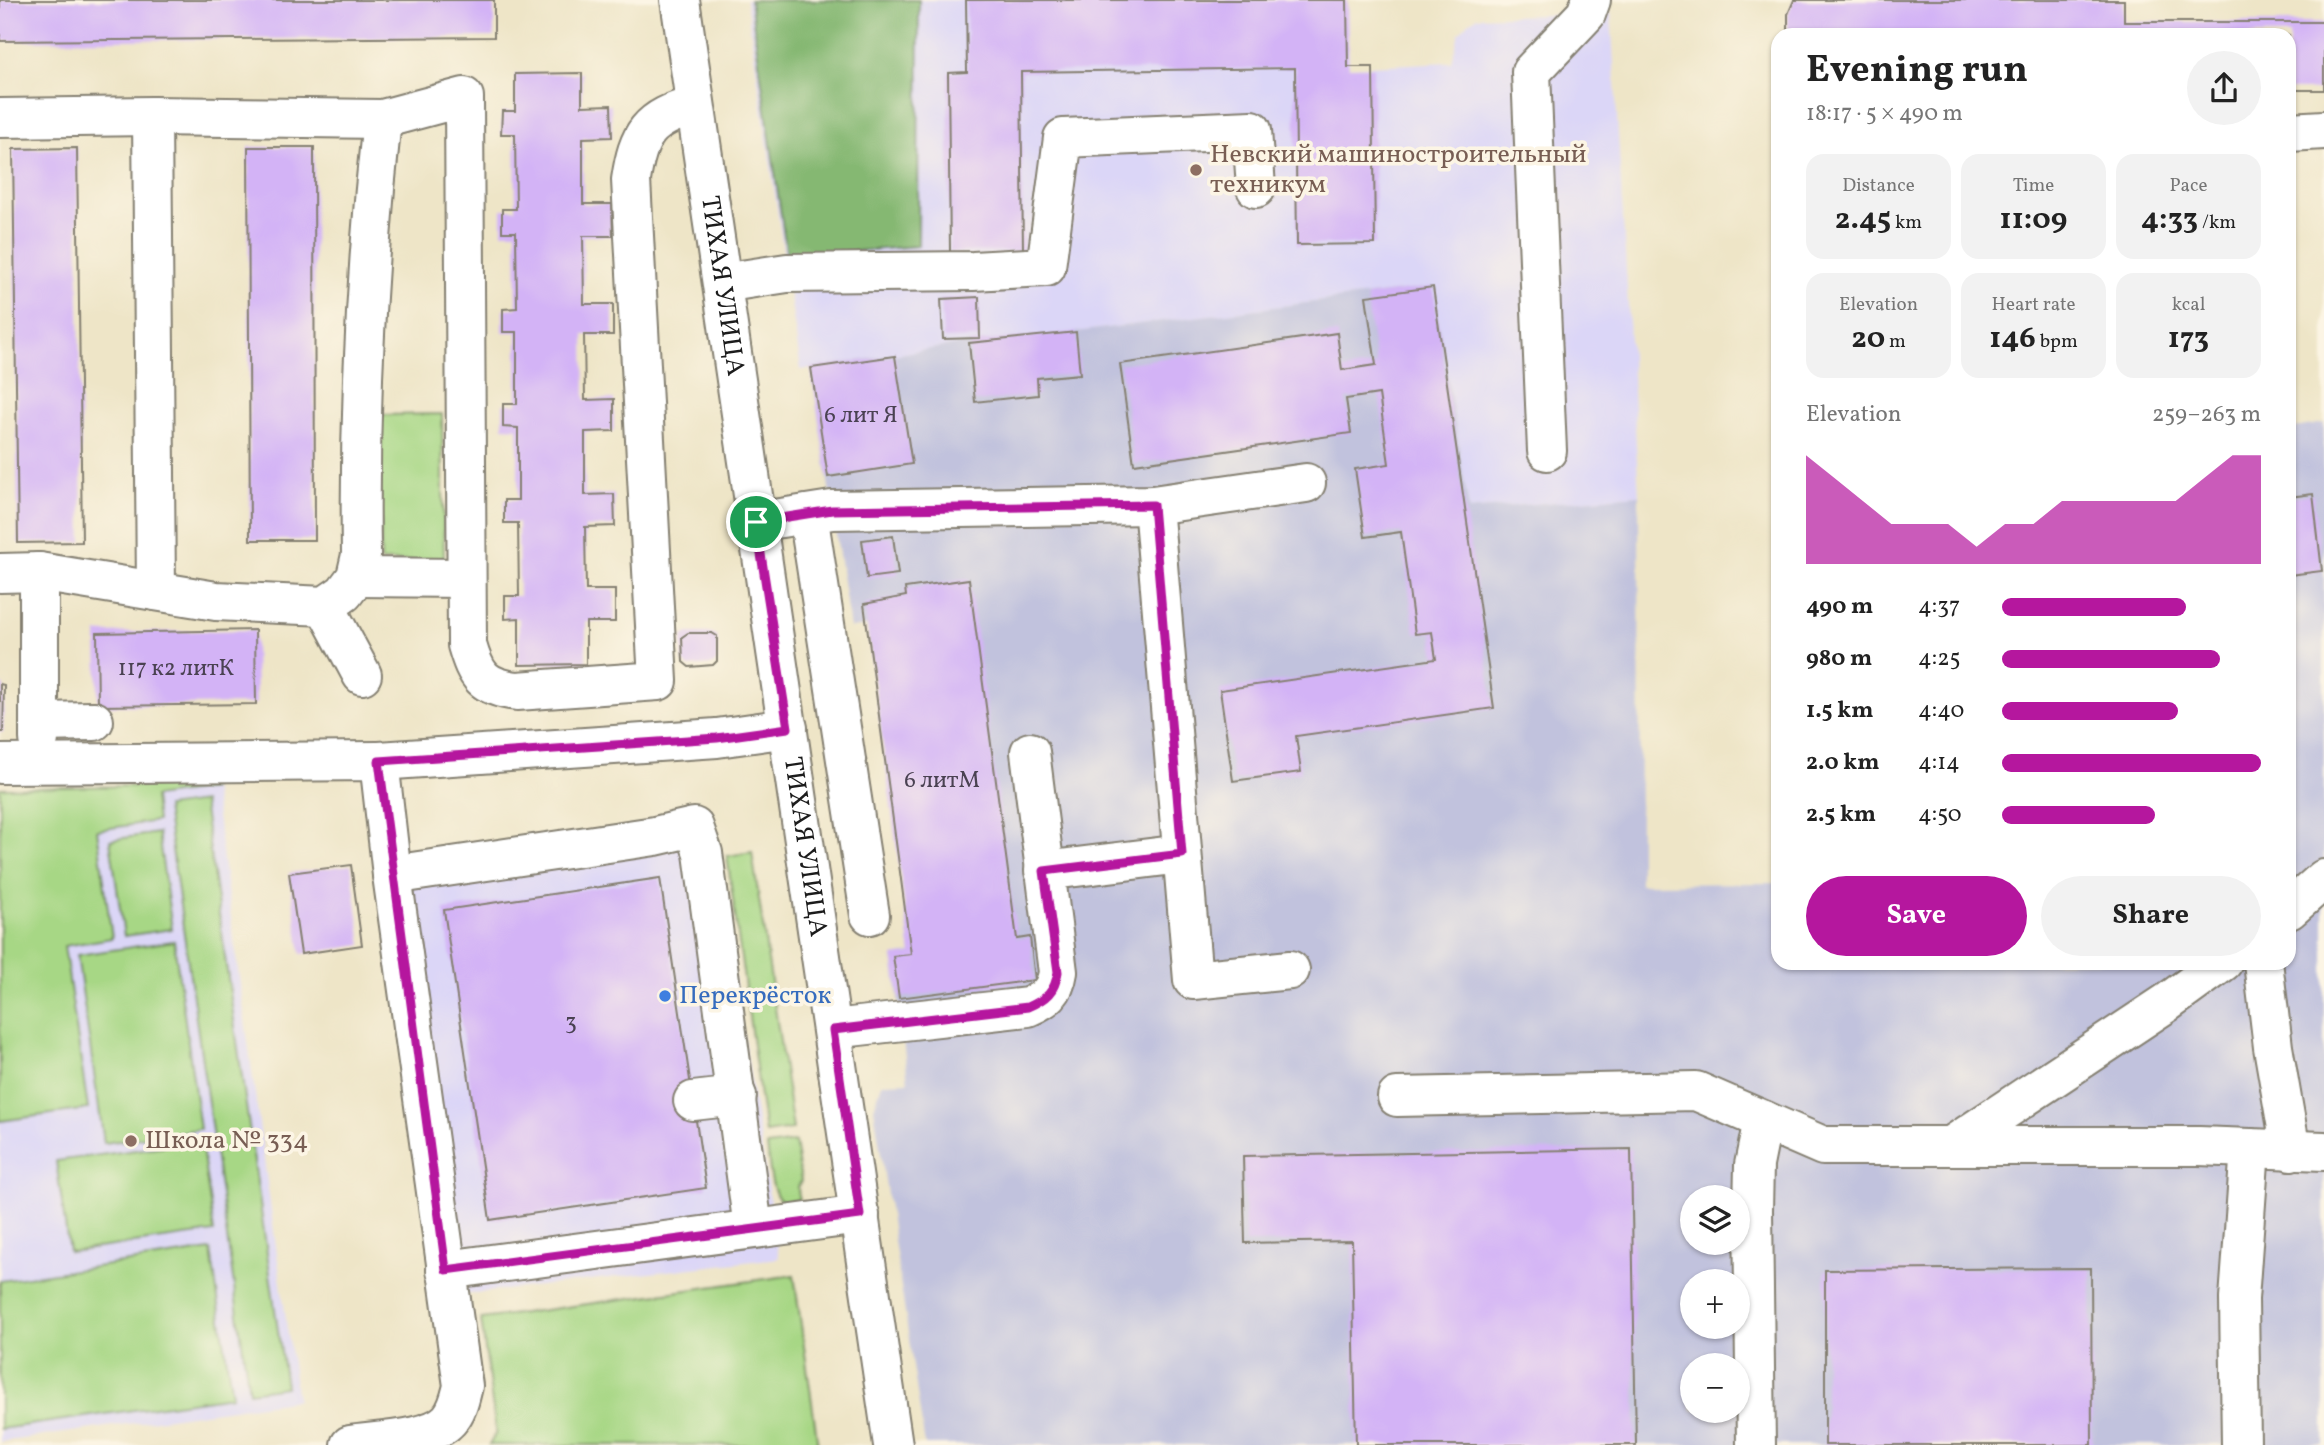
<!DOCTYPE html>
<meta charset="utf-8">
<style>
body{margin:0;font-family:Vollkorn,serif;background:#f2f2f2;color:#222;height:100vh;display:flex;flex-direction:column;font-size:26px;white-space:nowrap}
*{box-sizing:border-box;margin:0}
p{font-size:23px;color:#767676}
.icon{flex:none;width:38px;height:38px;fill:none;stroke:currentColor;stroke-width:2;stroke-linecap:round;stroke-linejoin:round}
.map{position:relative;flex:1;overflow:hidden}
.drawer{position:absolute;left:1771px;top:28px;width:525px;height:942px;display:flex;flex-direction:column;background:#fff;border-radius:21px;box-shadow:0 2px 5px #0004}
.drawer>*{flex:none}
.fabs{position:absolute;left:1680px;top:1185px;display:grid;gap:14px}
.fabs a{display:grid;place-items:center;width:70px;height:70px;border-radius:50%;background:#fff;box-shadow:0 2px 5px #0004;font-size:35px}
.pin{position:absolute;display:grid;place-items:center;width:60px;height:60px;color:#fff;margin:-30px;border:4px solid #fff;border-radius:50%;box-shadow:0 2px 7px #0007}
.round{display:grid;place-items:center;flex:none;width:74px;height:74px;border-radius:37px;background:#f2f2f2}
.summary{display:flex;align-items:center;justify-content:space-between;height:119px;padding:0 35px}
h1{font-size:38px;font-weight:700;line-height:52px}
.figures{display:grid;grid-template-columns:repeat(3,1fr);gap:10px;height:119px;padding:7px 35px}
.figures div{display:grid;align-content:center;border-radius:18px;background:#f2f2f2;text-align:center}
.figures b{font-size:30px;font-weight:700}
.figures small{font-size:19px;font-weight:400}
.figures p{font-size:19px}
.chart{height:196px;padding:14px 35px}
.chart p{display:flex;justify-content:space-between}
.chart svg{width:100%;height:126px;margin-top:7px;fill:#b5179e;opacity:.7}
.action{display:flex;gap:14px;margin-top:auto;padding:14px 35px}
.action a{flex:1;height:80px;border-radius:42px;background:#b5179e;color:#fff;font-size:28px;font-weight:700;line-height:80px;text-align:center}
.action a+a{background:#f2f2f2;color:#222}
ul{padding:0 35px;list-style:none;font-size:23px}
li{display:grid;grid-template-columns:112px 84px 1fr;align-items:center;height:52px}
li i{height:18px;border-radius:9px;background:#b5179e}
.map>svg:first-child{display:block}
.built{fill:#dbd6f7}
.industrial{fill:#c1c2dd;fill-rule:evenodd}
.green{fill:#a7d785;stroke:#627a50;stroke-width:2}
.forest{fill:#85b872;stroke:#506a47;stroke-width:2}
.building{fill:#d3b3f6}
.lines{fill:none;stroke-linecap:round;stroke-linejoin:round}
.minor-casing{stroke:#858072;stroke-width:42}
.minor{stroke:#fff;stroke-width:38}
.route-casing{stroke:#fff;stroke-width:14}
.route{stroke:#b5179e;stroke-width:9}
.education-dot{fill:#8d6e63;stroke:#fcf5e5;stroke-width:2.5}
.shop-dot{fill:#3f7fe0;stroke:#fcf5e5;stroke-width:2.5}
.labels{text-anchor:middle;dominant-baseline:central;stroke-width:7;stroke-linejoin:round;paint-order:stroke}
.number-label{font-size:23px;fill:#4a4252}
.education-label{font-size:26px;fill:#785e54;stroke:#fcf5e5;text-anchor:start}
.street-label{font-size:26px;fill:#1c1c1c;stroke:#fcf5e5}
.shop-label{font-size:26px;fill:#366cbe;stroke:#fcf5e5;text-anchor:start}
</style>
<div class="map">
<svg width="2324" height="1445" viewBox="0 0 2324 1445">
<rect width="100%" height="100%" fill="#fcf5e5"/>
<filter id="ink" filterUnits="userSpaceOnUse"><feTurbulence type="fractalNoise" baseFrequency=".0143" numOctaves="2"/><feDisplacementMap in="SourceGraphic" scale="14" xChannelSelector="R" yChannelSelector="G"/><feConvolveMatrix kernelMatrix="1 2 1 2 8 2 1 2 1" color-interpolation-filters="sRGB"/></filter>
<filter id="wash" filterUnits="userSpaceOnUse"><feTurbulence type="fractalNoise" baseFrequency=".00686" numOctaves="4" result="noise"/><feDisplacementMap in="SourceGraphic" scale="28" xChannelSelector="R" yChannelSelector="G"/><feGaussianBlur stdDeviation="1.57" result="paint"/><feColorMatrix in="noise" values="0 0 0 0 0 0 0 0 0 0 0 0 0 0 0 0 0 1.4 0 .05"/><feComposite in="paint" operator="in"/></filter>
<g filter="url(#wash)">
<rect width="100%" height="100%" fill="#eee5c7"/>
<g class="built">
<polygon points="746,0 1347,0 1349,67 1452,62 1459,33 1470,21 1477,17 1611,13 1639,495 1469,510 1433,287 1076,332 969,343 801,370"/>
<polygon points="213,787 297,1400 0,1442 0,790"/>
<polygon points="709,817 779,1258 444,1297 380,869"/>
</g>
<path class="industrial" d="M 1433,287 L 1469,510 L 1639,495 L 1640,884 L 1778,883 L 1778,962 L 2289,962 L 2289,429 L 2324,423 L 2324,1445 L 925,1445 L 874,1108 L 882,1083 L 908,1082 L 893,956 L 911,953 L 867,626 L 850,628 L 811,368 L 969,343 L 1076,332 ZM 1692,1197 L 1738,1197 L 1738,1242 L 1692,1242 ZM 1692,1281 L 1738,1281 L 1738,1326 L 1692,1326 ZM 1692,1365 L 1738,1365 L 1738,1410 L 1692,1410 Z"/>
<g class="green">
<polygon points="442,414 444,561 381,561 379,415"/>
<polygon points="212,785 212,789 154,797 157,821 97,830 112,938 64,946 88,1109 0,1121 0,788"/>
<polygon points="203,802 286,1387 249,1392 166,807"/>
<polygon points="158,833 172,929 124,936 110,840"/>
<polygon points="752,852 793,1129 765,1133 727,856"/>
<polygon points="174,941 200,1129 104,1143 77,955"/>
<polygon points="201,1141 214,1232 69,1252 56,1161"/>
<path d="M 795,1142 L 801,1181 L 798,1187 L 799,1200 C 794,1200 787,1203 782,1201 C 770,1196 769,1158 767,1146 Z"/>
<polygon points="211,1250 232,1396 0,1429 0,1281"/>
<polygon points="794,1275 818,1445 489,1445 496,1433 481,1319"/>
</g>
<polygon class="forest" points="750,0 919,0 918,246 787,257"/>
<g id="blocks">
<g class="building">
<polygon points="0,0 494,0 494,37 0,41"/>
<polygon points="966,0 1347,0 1348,67 1373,67 1375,244 1297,245 1295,68 1021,72 1023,251 950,252 948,73 967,72"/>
<polygon points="1794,0 2124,0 2124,22 2324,22 2324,90 2289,90 2289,35 1788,35 1788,14"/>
<polygon points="582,73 582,106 611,105 612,137 583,138 583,204 612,204 613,236 583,236 584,304 613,304 613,335 584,335 585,400 614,399 614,431 585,432 585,495 614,494 615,526 585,527 586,590 615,590 615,622 586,622 586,664 519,665 519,618 505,619 505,596 519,596 518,523 504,523 504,500 518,500 518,428 503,427 503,404 517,404 517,332 503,332 503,309 517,308 516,232 502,232 502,209 516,209 515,134 501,134 502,111 515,111 515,74"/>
<polygon points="248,147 314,147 315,540 250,540"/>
<polygon points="77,148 82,542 18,543 13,149"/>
<polygon points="1433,287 1494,708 1296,736 1301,772 1233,781 1220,690 1436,659 1432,632 1415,634 1401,532 1365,537 1355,469 1389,464 1379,394 1346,399 1351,433 1134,464 1120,364 1337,333 1342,370 1376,365 1366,296"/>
<polygon points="979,297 980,338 943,339 941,299"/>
<polygon points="1076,332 1080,374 1037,378 1038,395 975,402 969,343"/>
<polygon points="895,356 912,464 828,477 811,368"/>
<polygon points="2313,494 2322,571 2289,575 2289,497"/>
<polygon points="893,536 898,574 867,578 862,540"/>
<polygon points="969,579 1017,939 1030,937 1035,980 899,998 893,956 911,954 864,604 906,596 905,588"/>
<polygon points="255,630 256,704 98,706 97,633"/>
<polygon points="688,633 712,633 717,636 717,661 713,665 689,667 683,662 682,637"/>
<polygon points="0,684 4,685 3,732 0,732"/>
<polygon points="351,865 362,945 301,954 289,873"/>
<polygon points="660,878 706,1188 490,1220 444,910"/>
<polygon points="1631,1149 1636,1445 1356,1445 1352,1241 1245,1243 1243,1156"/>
<polygon points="2091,1268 2092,1445 1825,1445 1825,1270"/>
</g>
</g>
</g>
<g filter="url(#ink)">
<use href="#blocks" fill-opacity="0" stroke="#858072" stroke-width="2"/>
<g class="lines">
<g class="minor-casing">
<g id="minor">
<path id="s1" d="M 680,0 L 893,1445"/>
<polyline points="152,116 156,591"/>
<path d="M 0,118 L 152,116 L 382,119 L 464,97 L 467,645 C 476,676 483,687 517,691 L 658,681 L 631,180 C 638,134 648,118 694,106"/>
<polyline points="2289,132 2324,130"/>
<polyline points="722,283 787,273 973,271 1046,267 1063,138 1252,130 1256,188"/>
<polyline points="1547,451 1531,72 1586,14 1591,0"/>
<polyline points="1153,505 1193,980 1290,970"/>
<polyline points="808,514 870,915"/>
<polyline points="756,522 832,510 1153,505 1306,483"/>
<polyline points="39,572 39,739"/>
<path d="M 0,573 L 39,572 L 216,601 L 325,606 L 344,593 L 356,577 L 361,555 C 359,409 366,264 382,119"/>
<polyline points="356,577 466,578"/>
<polyline points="325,606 362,675"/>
<polyline points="39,722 94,721"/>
<polyline points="379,761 717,738 788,728"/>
<polyline points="0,764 379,761 392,875"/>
<polyline points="1044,871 1182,854"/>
<polyline points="2289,910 2324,879"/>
<polyline points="2263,962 2273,1047 2291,1151"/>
<path d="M 833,1029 L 1028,1007 C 1046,999 1055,992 1058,972 L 1030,752"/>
<polyline points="1397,1097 1696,1091 1823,1146 2199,1146 2324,1151"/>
<polyline points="693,1101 737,1096"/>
<polyline points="1951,1146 2168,1002 2223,962"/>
<polyline points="446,1270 860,1215"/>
<path d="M 350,1445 C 376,1441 431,1440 449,1420 C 458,1410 460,1398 463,1386 L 392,875 L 655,836 L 694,827 L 703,853 L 753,1228"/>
<polyline points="1756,1445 1753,1210 1754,1165 1763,1120"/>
<polyline points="2241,1445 2239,1299 2250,1148"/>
</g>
</g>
<use href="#minor" class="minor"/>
</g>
</g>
<g class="lines" filter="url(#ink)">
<g class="route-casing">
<path id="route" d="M 1153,505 L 1182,854 L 1044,871 L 1058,972 C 1055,992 1046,999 1028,1007 L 833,1030 L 860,1215 L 446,1270 L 379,761 L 717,738 L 788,728 L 756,522 L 832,510 Z"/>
</g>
<use href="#route" class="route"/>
</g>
<g class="education-dot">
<circle cx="1196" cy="170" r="7"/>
<circle cx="131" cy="1141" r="7"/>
</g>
<circle class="shop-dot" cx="665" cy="996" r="7"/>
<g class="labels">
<g class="number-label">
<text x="861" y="416">6 лит Я</text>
<text x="176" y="669">117 к2 литК</text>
<text x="942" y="781">6 литМ</text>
<text x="571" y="1023">3</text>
</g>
<g class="education-label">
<text x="1210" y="155">Невский машиностроительный<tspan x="1210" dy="30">техникум</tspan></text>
<text x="145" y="1141">Школа № 334</text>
</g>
<g class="street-label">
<text stroke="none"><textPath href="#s1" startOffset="289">ТИХАЯ УЛИЦА</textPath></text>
<text stroke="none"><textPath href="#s1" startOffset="856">ТИХАЯ УЛИЦА</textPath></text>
</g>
<g class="shop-label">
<text x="679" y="996">Перекрёсток</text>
</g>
</g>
</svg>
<div class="fabs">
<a><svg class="icon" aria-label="layers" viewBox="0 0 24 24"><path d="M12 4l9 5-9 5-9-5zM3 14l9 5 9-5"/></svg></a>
<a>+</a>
<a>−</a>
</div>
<div class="pin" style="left:756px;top:522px;background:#1e9e55"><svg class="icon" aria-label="arrive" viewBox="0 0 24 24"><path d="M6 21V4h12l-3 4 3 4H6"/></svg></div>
<section class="drawer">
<div class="summary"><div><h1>Evening run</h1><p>18:17 · 5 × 490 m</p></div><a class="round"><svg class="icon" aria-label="share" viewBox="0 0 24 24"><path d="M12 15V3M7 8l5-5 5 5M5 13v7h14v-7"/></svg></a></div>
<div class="figures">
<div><p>Distance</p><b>2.45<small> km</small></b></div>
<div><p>Time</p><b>11:09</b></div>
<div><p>Pace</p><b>4:33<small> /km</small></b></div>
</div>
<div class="figures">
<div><p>Elevation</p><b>20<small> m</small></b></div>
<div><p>Heart rate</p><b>146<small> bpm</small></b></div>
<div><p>kcal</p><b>173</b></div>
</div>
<div class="chart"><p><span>Elevation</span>259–263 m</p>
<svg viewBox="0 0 160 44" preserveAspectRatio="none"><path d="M0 44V6L10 14L20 22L30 30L40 30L50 30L60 38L70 30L80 30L90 22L100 22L110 22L120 22L130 22L140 14L150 6L160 6V44z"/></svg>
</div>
<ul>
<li><b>490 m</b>4:37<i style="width:71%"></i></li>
<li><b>980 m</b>4:25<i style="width:84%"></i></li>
<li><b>1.5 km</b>4:40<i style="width:68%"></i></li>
<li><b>2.0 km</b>4:14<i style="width:100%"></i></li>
<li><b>2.5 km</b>4:50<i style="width:59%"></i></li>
</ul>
<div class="action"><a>Save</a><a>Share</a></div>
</section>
</div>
